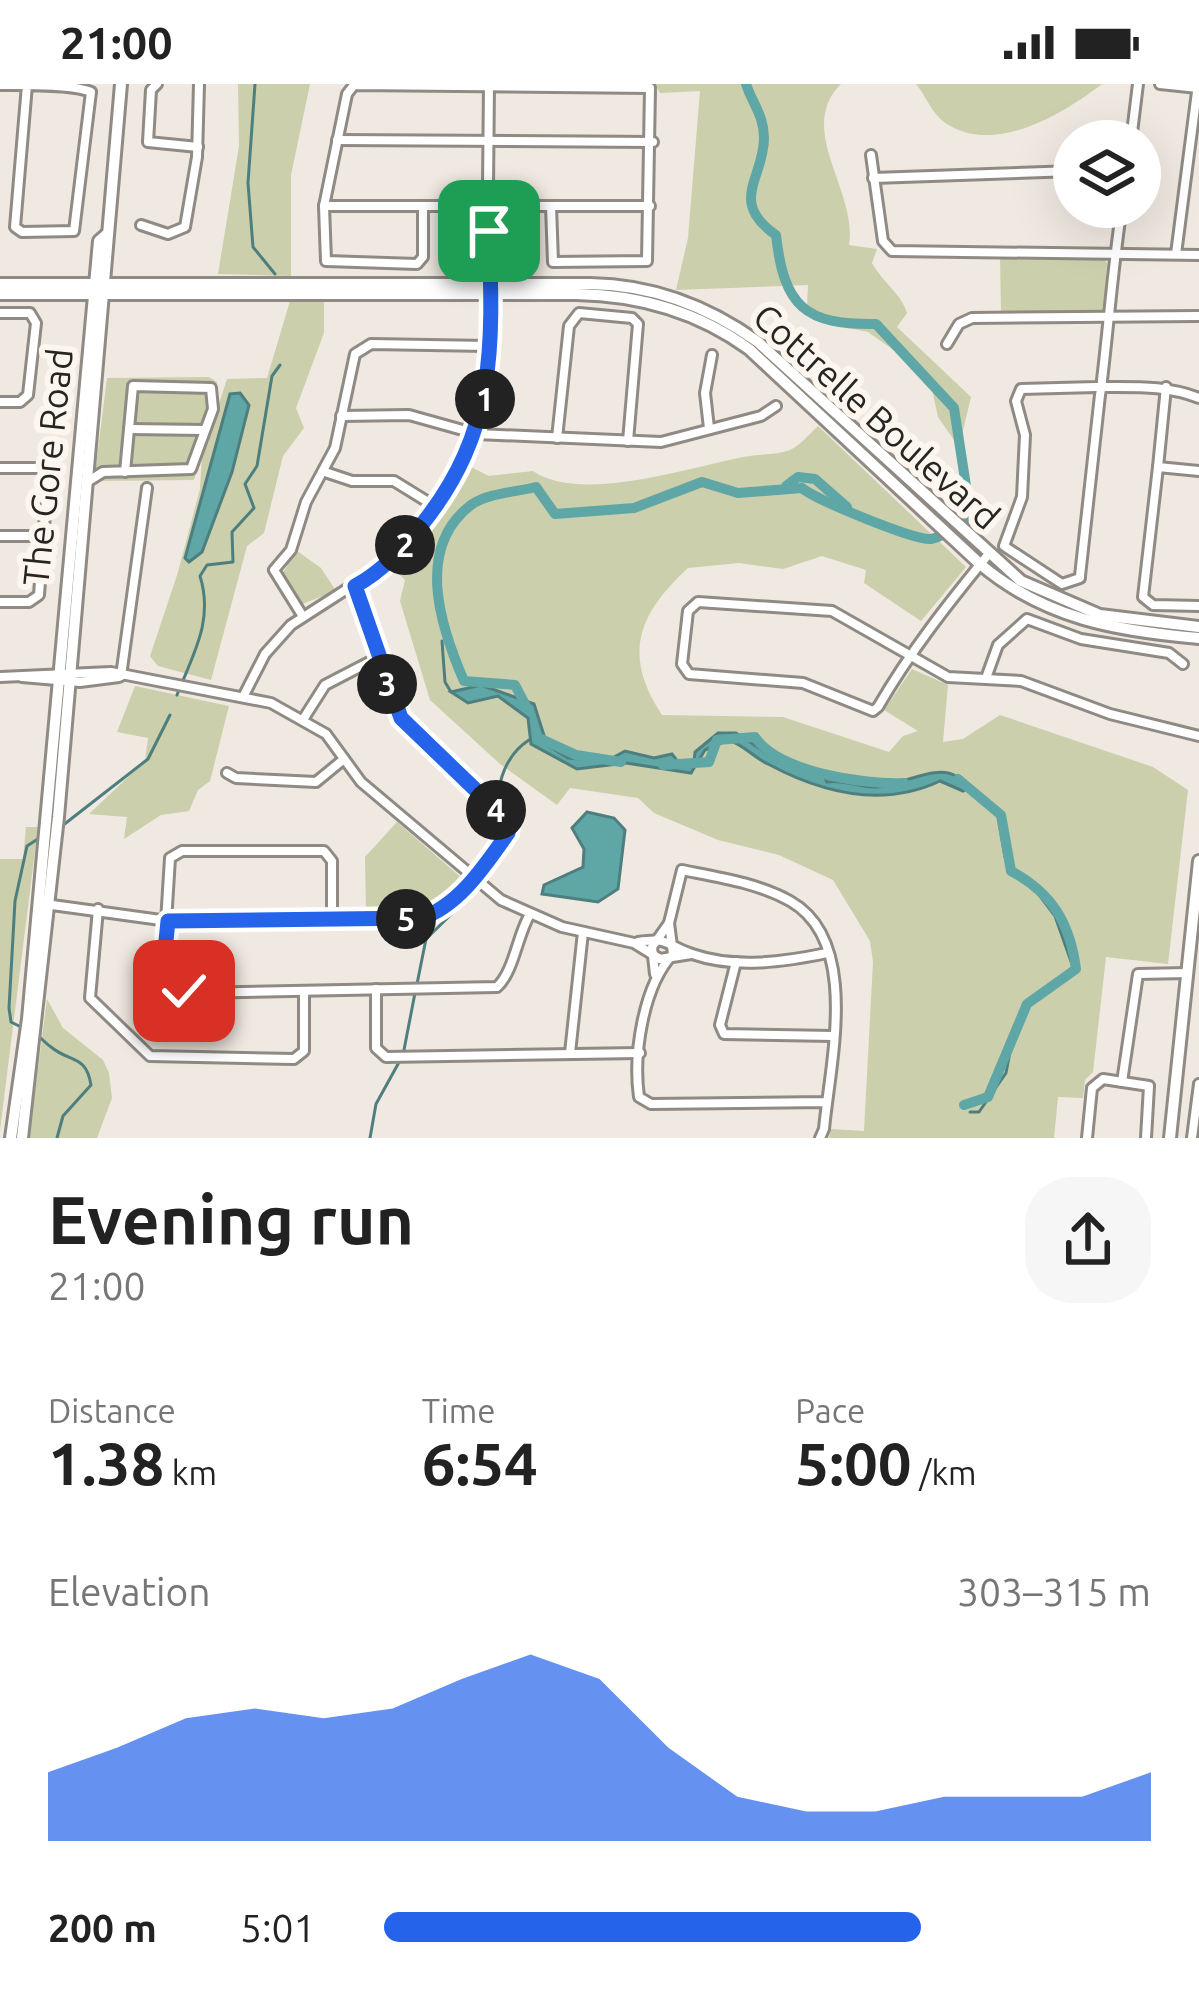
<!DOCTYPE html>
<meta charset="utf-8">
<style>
body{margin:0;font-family:Ubuntu,sans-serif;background:#f6f6f6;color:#222;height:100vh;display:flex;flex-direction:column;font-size:45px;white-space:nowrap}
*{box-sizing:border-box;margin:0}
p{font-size:39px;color:#767676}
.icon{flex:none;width:66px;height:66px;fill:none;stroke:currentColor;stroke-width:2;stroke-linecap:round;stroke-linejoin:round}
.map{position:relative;height:1054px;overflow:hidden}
.side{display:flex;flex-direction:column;background:#fff;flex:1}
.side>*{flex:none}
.fabs{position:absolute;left:1053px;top:36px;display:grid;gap:24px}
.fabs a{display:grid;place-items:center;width:108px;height:108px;border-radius:50%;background:#fff;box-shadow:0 12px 48px #0002;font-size:60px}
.pin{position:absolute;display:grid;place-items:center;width:102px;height:102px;color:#fff;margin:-51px;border-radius:24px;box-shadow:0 6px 18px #0006}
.km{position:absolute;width:60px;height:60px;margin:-30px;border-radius:50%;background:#222;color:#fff;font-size:33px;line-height:60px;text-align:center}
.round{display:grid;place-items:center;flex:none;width:126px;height:126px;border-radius:48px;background:#f6f6f6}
.headline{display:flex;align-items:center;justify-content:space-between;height:204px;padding:0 48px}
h1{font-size:66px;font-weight:600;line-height:90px}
.stats{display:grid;grid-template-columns:repeat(3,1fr);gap:18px;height:204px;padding:12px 48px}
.stats div{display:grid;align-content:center}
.stats b{font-size:60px;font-weight:600}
.stats small{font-size:33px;font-weight:400}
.stats p{font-size:33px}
.chart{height:336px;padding:24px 48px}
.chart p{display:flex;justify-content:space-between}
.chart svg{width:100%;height:216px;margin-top:12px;fill:#2563eb;opacity:.7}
ul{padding:0 48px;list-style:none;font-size:39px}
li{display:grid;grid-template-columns:192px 144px 1fr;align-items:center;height:90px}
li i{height:30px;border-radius:15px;background:#2563eb}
.status{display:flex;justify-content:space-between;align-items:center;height:84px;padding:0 60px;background:#fff;direction:ltr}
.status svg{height:33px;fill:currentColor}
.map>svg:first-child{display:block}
.green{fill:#cbcfab}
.water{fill:#5fa6a6;stroke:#4e7f7e;stroke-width:3}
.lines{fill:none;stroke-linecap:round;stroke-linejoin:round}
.stream{stroke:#4e7f7e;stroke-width:3}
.river{stroke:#5fa6a6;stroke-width:10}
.minor-casing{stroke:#8f8a83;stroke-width:14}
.major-casing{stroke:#8f8a83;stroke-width:16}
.minor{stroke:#fff;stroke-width:8}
.major{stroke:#fff;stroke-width:10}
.route-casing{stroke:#fff;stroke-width:24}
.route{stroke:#2563eb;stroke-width:15}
.labels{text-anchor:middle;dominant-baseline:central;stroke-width:12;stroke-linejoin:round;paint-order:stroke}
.street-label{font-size:36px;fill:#272522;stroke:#fcf6ef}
</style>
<div class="status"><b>21:00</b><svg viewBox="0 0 49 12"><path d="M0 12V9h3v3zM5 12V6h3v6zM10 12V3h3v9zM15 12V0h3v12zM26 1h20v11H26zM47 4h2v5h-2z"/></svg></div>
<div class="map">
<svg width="1199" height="1054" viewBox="0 0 1199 1054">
<rect width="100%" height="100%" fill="#efe9e1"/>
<g class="green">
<polygon points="238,0 310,0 291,91 291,192 218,190 239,62"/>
<path d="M 655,0 L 841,0 C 795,46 858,106 849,161 L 877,165 L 872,179 C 883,199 901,209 907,229 L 897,243 L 971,313 L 959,363 L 938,333 L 931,301 L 916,282 L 868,248 L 820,238 L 807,224 L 808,201 L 676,206 L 688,154 L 700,7 L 660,9 Z"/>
<path d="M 916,0 L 1102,0 C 1063,30 993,73 944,38 C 931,28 926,12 916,0 Z"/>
<polygon points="1000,170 1102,173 1107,179 1104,224 1101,229 1001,230"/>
<polygon points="290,217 324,217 324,249 296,324 304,344 283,372 264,449 247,462 211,596 158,582 150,572 178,488 200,405 202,371 227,295 267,294"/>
<polygon points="209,293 217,298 215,326 194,396 94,397 107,294"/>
<path d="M 818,342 L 966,483 L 921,537 L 864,499 L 866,486 L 822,472 L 783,485 L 739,479 L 688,484 C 638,530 622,571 662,631 L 783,633 L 889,668 L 903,652 L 918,647 L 884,626 L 912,585 L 948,601 L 943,658 L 963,655 L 1000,631 L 1153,683 L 1188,706 L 1168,880 L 1106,873 L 1093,988 L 1085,996 L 1083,1014 L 1058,1013 L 1054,1054 L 829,1054 L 831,1045 L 864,1047 L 873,878 L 870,857 L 833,796 L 779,771 L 718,756 L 654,729 L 638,714 L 570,704 L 557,721 L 500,680 L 430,616 L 400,517 L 405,496 L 393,484 L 471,383 L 489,392 L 533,387 C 581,420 691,383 743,373 C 758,370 776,371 790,366 C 800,362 810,349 818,342 Z"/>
<polygon points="297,467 321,484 336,507 302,520 280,493"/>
<polygon points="135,602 229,622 210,697 198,706 189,727 161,731 124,755 127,733 89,730 145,677 148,654 117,648"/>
<polygon points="397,738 464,796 428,825 366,829 365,773"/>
<polygon points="26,743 38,743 0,1046 0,775 23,775"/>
<polygon points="47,915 63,944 103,976 109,989 112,1014 97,1054 29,1054"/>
</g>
<g class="water">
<polygon points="240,309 249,321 232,388 202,468 189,478 185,474 230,310"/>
<path d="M 481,601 L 534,620 L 547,661 L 568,674 L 607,677 L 625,667 L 654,674 L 672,670 L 682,683 L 694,679 L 695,668 L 718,649 L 736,649 L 777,676 L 823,690 L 827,698 C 844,695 859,704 877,703 C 908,701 946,670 969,704 L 963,707 L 940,697 C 883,724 822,709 768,680 C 753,673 743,660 728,656 L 705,666 L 691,689 L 626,679 L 577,685 L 531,660 L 528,634 L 498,612 L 468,619 L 451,608 Z"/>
<polygon points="587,728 614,734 625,746 618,805 598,818 542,810 544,801 583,783 584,765 572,744"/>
</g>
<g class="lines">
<g class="stream">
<polyline points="255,0 248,99 253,163 275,190"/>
<polyline points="442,557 445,598 451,608"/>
<path d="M 177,611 C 193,570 214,537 200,492 L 207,481 L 233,478 L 232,448 L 254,424 L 245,400 L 257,382 L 272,292 L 280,281"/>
<polyline points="969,704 998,732 1005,773 1015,792 1034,804 1055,832 1073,883 1059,900 1024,925 1015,941 1006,989 979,1028 970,1028"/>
<path d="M 499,723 C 496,698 507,670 529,656"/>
<polyline points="62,742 148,675 170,631"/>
<polyline points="417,900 426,855 478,804"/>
<polyline points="21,943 11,938 9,924 15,817 27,762 41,753"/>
<path d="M 35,950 C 42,954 45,959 51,963 C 70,979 86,970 91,1001 L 63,1032 L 57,1054"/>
<polyline points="370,1054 376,1020 403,971 415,909"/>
</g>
<g class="river">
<polyline points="786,402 798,393 815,395 847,423"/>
<path d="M 527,624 L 515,601 L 464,597 C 441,544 414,464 471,421 C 487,409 517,408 536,403 L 555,430 L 634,424 L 702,398 L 738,409 L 802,404 C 814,415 915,457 931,455 C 943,453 954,443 964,436 L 968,415 L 954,324 L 876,240 C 805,241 784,223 776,151 C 728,118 764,94 764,54 C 764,31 752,19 746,0"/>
<polyline points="537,653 576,671 621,678"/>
<path d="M 663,681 L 709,678 L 717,656 L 755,653 C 778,688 864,701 904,699"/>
<path d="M 958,695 L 1001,731 L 1011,787 C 1052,809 1070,839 1076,885 L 1027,920 L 988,1013 L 964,1021"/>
</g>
<g class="minor-casing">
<g id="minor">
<polyline points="157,0 151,6 148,58 198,63"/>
<polyline points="1160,0 1198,4"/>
<path d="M 0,1 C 24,1 73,0 91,8 L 74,147 L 22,148 L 15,143 L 27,1"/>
<polyline points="337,56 653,58"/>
<polyline points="1131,57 1138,0"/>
<polyline points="871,71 883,157 892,167 1199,171"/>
<polyline points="873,94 1074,87"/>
<polyline points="324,122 650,122"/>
<polyline points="423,122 423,173 417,180 326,177 324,122 347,10 354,1 650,4 647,177 553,178 551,122"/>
<path d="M 1122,123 C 1113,180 1109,238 1102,296 C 1102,301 1101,306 1100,311 L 1080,492 L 1080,494 L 1062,500 L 1004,462 L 1022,413 L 1025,351 L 1016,317 L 1021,305 L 1096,303 L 1107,303 C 1140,303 1168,302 1199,314"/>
<polyline points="141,141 168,150 185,143 197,73 199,0"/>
<polyline points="1176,170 1198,0"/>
<polyline points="0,229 30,229 36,239 28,311 20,318 0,318"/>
<polyline points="947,260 959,240 972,234 1199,232"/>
<polyline points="341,332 409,331 477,350 661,358 761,332 776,322"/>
<polyline points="709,344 705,309 712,271"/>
<polyline points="129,345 204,346"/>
<polyline points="557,354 569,242 579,229 632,234 638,240 628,357"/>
<polyline points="1158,383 1166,303"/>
<polyline points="0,384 44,384 48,389 39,511 29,518 0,518"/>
<polyline points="1199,387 1158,383 1143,513 1153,521 1199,522"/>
<polyline points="325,388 352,397 394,397 436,423"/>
<polyline points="87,398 103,388 191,385 213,325 211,304 133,302 125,388"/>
<polyline points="0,452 43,452"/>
<path d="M 987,472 C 947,521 910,568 878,623 L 873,627 L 803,599 L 689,590 L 682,580 L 688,527 L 698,518 L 832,527 L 948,593 L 1021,597 L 1110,630 L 1199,652"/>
<polyline points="302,531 274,486 291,466 306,418 335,364 355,270 371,260 487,262"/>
<polyline points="121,592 147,404"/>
<polyline points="0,593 111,588 271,619 326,650 361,698 501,816 562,843 634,859 660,875 691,870"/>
<polyline points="22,593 80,598 119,593"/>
<polyline points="986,594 998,561 1027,535 1081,555 1169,569 1183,580"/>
<polyline points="243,613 265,570 291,541 392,476 449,407 472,363 486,311 489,0"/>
<polyline points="304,634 325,601 379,573"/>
<polyline points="227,689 236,694 316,698 344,675"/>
<path d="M 45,820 L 168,837 L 412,835 C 456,827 483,783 509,749 L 510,739 L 401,634 L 355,502"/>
<polyline points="98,825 90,914 150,972 294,975 304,967 304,907"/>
<path d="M 332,836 L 332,777 L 324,767 L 182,767 L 170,774 L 163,886 L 190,909 L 497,903 C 514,887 517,853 529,832"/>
<path d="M 638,858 C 670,853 665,861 692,870 C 736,885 783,878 827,869"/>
<polyline points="736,878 720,941 724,950 833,952"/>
<polyline points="655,890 652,863 669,839"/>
<polyline points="376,905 376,964 386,973 640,969"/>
<polyline points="570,969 583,848"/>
<polyline points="1122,998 1138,890 1188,889"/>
<path d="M 820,1054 L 824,1045 C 830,979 861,857 790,817 C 758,799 717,793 682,786 L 669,839 L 673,870 C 643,902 633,970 639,1013 L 651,1020 L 826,1018"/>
<polyline points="1087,1054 1092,1004 1103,995 1149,1002 1146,1054"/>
<polyline points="1192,1054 1199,1000"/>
</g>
</g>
<g class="major-casing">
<g id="major">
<path d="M 0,200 L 591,200 C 652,201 709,223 758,258 L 1021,497 L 1100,531 L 1199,543"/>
<path d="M 0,210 L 576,210 C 639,211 698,228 749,265 L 980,480 C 1045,535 1118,547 1199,554"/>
<polyline points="11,1054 28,935 99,157 107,150"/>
<polyline points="22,1054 58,733 121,0"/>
<polyline points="1170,1054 1199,777"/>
</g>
</g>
<use href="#minor" class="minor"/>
<use href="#major" class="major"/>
</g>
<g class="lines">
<g class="route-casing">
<path id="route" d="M 184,907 L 163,886 L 168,837 L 421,834 C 459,822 486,780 508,749 L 510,739 L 401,634 L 355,502 C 383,487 403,464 423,439 C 497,346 493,261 489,147"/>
</g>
<use href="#route" class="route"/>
</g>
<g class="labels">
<g class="street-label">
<text transform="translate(877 332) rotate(42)">Cottrelle Boulevard</text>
<text transform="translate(47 383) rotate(-84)">The Gore Road</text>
</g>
</g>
</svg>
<div class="fabs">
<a><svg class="icon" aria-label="layers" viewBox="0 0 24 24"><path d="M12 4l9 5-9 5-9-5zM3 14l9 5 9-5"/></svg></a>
</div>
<div class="pin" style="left:489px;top:147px;background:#1e9e55"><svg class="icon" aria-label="arrive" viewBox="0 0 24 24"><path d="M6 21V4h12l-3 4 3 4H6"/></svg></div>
<div class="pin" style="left:184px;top:907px;background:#d93025"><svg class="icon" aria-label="check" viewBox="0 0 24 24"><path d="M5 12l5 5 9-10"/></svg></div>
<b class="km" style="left:485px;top:315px">1</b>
<b class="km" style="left:405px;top:461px">2</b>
<b class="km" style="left:387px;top:600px">3</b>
<b class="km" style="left:496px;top:726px">4</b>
<b class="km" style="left:406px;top:835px">5</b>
</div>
<section class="side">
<div class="headline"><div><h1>Evening run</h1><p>21:00</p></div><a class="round"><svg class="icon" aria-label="share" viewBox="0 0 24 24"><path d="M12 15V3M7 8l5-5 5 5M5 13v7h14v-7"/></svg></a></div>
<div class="stats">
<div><p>Distance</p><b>1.38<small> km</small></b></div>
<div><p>Time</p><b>6:54</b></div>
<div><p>Pace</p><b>5:00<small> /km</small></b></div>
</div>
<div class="chart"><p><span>Elevation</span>303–315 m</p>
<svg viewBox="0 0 160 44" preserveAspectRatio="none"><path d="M0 44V30L10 25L20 19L30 17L40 19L50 17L60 11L70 6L80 11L90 25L100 35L110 38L120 38L130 35L140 35L150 35L160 30V44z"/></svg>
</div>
<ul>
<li><b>200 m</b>5:01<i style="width:70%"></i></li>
</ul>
</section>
